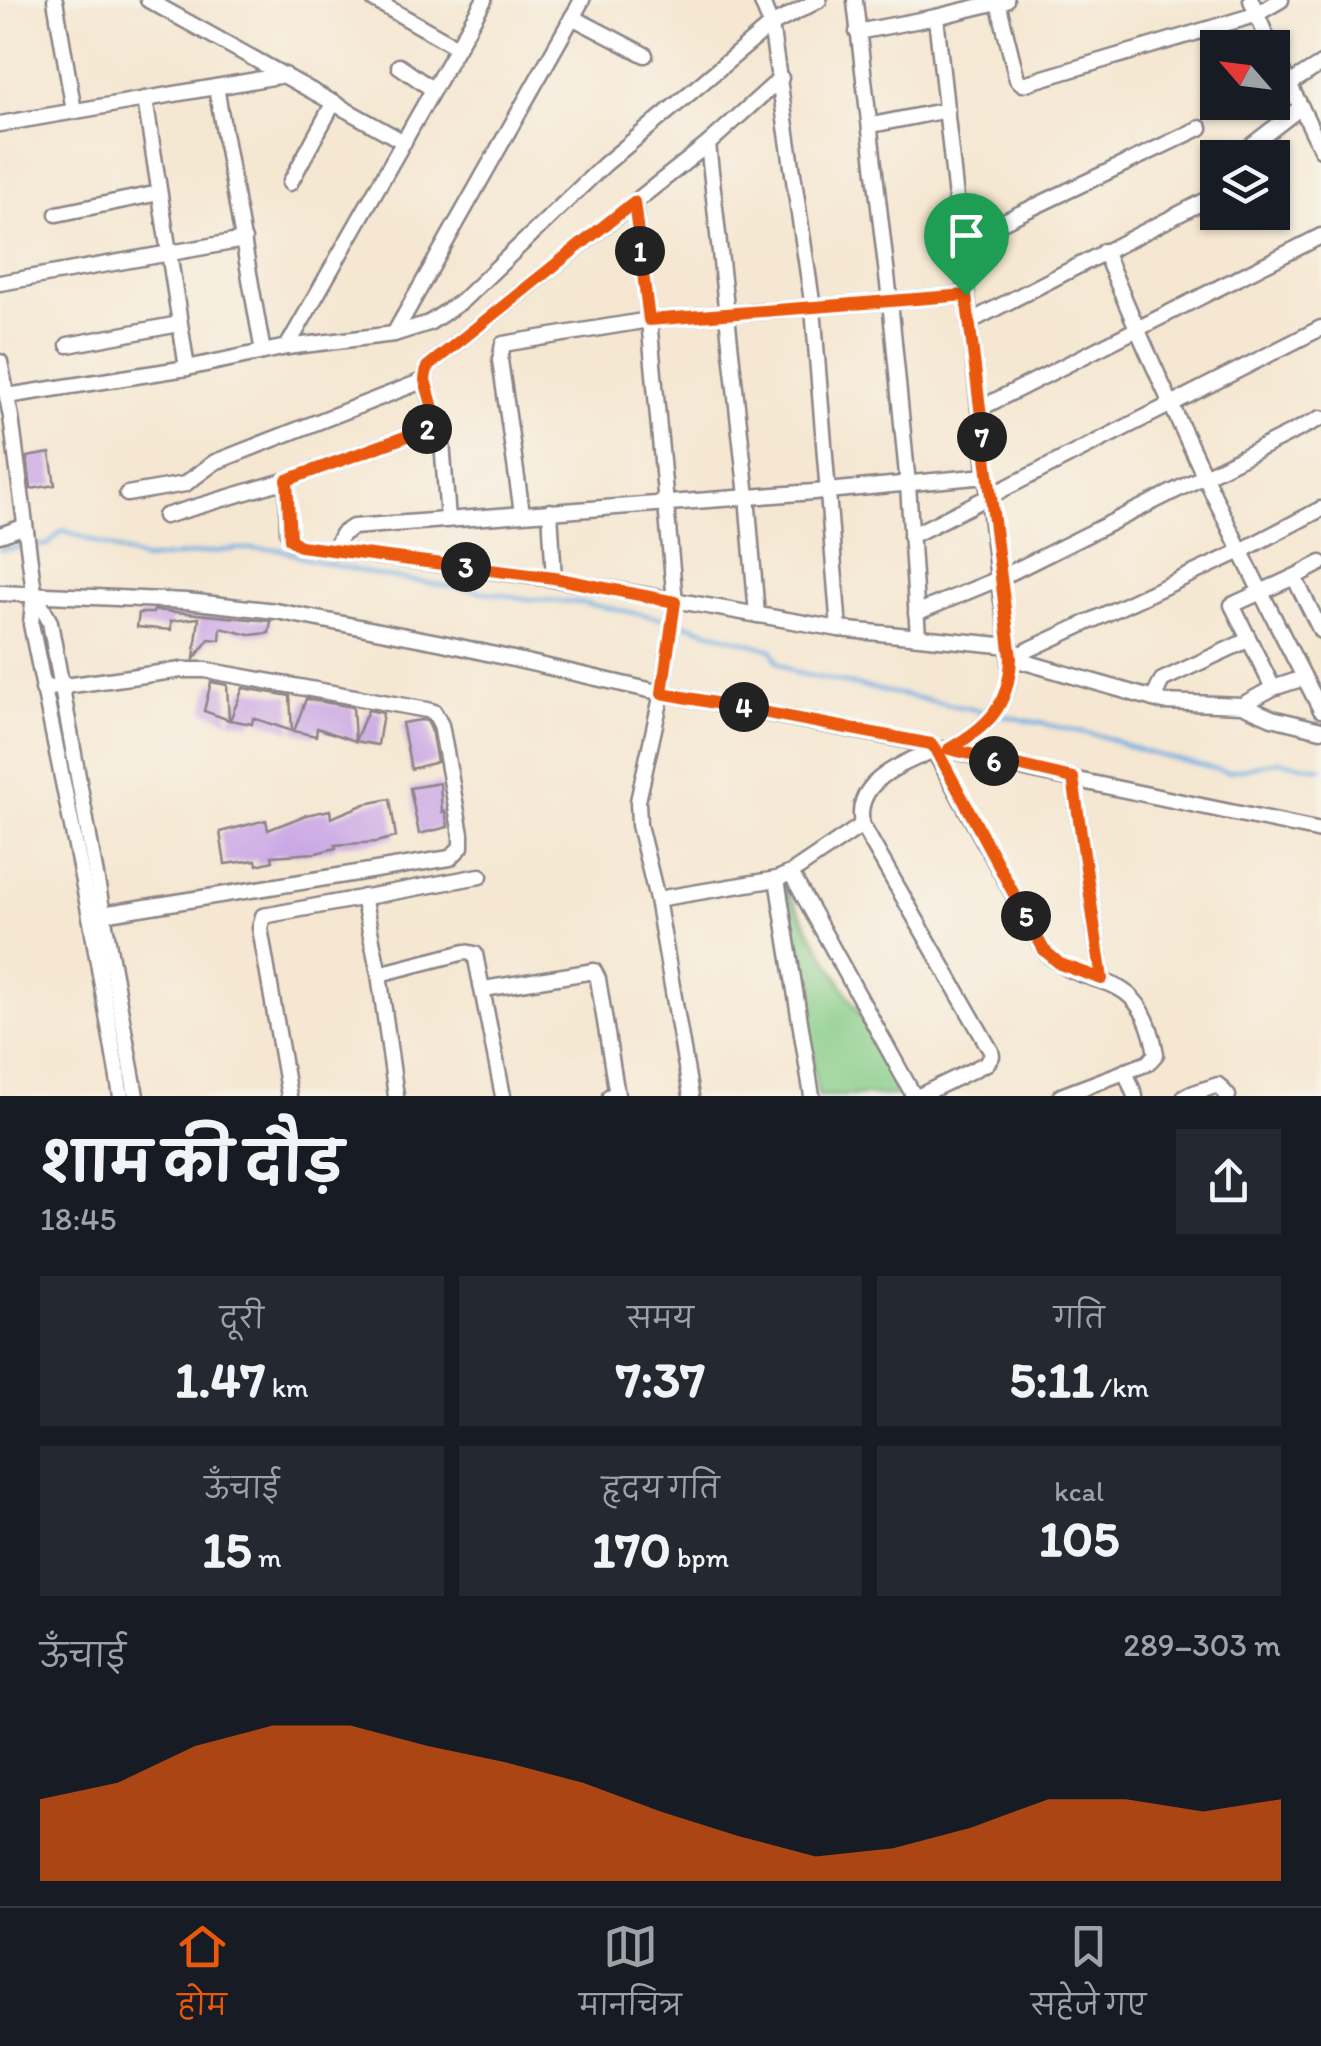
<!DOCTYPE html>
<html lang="hi">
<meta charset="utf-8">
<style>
body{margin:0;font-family:Itim,"Playpen Sans Deva",sans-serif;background:#242831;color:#f1f3f6;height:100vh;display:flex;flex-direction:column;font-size:38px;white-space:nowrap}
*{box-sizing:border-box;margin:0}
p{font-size:32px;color:#9ea1a6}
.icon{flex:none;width:55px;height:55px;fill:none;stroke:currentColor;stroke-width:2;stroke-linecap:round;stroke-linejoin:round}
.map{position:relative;height:1096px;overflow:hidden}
.details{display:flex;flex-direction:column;background:#171b24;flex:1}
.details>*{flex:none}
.needle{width:65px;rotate:298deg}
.buttons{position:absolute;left:1200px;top:30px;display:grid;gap:20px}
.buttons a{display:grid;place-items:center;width:90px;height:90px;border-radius:0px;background:#171b24;box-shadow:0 2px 8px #0004;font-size:50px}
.pin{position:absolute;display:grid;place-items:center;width:85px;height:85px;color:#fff;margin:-102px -42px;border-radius:50% 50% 50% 0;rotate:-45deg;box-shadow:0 0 10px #0007}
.pin .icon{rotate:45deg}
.km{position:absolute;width:50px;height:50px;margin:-25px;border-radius:50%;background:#222;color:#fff;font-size:28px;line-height:50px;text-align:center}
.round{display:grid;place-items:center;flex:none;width:105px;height:105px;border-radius:0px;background:#242831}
.headline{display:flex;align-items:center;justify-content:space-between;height:170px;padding:0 40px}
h1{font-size:55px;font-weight:700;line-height:75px}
.figures{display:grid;grid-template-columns:repeat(3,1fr);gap:15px;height:170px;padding:10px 40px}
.figures div{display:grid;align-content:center;border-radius:0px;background:#242831;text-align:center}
.figures b{font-size:50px;font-weight:700}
.figures small{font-size:28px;font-weight:400}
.figures p{font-size:28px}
.chart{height:280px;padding:20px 40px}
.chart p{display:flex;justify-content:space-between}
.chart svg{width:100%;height:180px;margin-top:10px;fill:#ea580c;opacity:.7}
.dock{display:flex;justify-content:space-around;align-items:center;height:140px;border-top:2px solid #363941;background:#171b24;font-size:28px;color:#9ea1a6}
.dock a{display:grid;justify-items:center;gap:5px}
.dock .on{color:#ea580c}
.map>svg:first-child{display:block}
.green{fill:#84cc87;stroke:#537761;stroke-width:2.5}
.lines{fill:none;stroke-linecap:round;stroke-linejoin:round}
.stream{stroke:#71ade2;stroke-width:4}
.building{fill:#caa6e5}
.minor-casing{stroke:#8c8486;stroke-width:19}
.minor{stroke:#fff;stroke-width:14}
.route-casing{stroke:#fff;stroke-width:20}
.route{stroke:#ea580c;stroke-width:12}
</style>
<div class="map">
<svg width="1321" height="1096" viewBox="0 0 1321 1096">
<rect width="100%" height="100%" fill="#f7f3e8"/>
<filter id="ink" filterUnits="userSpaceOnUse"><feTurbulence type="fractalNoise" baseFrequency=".01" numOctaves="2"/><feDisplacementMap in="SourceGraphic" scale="20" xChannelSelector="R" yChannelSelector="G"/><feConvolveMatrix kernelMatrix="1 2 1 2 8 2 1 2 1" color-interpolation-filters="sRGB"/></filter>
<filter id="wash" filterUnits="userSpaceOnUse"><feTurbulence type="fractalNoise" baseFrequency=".0048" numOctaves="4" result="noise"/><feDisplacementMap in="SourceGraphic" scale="40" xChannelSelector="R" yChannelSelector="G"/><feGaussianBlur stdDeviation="2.25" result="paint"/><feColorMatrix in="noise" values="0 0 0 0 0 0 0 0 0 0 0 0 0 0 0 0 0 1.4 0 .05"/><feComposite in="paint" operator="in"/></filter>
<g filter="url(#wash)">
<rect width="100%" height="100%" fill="#f5e7d1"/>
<polygon class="green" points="783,884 907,1095 818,1096"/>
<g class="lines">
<g class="stream">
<polyline points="34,546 48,545 63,530 145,560 236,549 279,549 304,558 377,575 529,599 582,603 666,619"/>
<polyline points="0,550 25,547"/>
<polyline points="675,621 772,650 777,662 796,673 986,712"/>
<polyline points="996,714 1101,736 1145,752 1228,772 1278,761 1321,768"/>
</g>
</g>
<g id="blocks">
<g class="building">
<polygon points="50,453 55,485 31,489 27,457"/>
<polygon points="154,610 271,621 269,633 250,635 221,628 220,640 209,639 194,659 199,618 171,621 171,630 137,627 139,613 153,613"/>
<polygon points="211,682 227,685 229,720 204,711"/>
<polygon points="243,688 290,696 292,731 253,718 252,724 230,720"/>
<polygon points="306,699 353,707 355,741 317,728 316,736 294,731"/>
<polygon points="368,710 383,713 378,745 355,741"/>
<polygon points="421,720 427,721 431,729 437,762 411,769 402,723"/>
<polygon points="440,783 442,812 445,811 448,827 419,834 410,788"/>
<polygon points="390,799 396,837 376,842 335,845 336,848 316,853 272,856 273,861 257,865 256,860 225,864 220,832 266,820 268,830 306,815 330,810 331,818 365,804"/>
</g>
</g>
</g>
<g filter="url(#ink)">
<use href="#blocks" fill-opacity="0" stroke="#8c8486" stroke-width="2.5"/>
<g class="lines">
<g class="minor-casing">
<g id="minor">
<polyline points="55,0 74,111"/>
<polyline points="148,0 404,142"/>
<polyline points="374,0 457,47"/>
<polyline points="819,0 771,25 813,308 839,629"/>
<polyline points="1251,0 1271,48"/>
<polyline points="855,2 890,301 908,485 918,636"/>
<polyline points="998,2 1017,79 1023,84 1255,15 1281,0"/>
<polyline points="572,17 645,55"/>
<polyline points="857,32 936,17"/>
<polyline points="1272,50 1289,84"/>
<polyline points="399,66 432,89"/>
<polyline points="216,87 263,352"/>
<polyline points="145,99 187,368"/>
<polyline points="1301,107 1321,149"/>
<polyline points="0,124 285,75"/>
<polyline points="872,125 947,110"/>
<polyline points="708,144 747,496 757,615"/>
<polyline points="1235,158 1301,107 1289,84 1321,64"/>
<polyline points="290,183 334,102"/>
<polyline points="634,202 649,320 675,602 662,693 638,801 639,825 657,899 691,1096"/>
<polyline points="57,214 159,193"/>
<polyline points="960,242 1200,128"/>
<path d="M 1104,251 C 1169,407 1243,560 1321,710"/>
<polyline points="0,283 244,240"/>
<polyline points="969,322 1218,194"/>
<polyline points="394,334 582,0"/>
<polyline points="68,345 179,324"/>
<polyline points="287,347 484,0"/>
<polyline points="0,362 11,417 34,592 31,624 90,916 121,1096"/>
<polyline points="7,396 187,368 287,347 394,334 429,323 462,301 604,165 771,25 761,0"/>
<polyline points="979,409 1321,236"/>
<polyline points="287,480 288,533 294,543 300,546 554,579 839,629 1010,646"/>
<polyline points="127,494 185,484 215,462 425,380"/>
<polyline points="550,511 554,579"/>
<polyline points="522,513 500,360 503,344 649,320 966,295"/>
<polyline points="165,516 287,480 438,425"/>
<polyline points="448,519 442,442 425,380 427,367 708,144 781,78"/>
<polyline points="0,535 23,527"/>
<polyline points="911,536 1321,328"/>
<polyline points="334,551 342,534 353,527 827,491 986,476"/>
<polyline points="1321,563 1294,577 1321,631"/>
<polyline points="34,592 50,622 136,1096"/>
<path d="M 0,593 L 187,601 L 276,611 L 443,643 L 662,693 L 931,745 L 1044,950 C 1086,996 1140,960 1156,1054 L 1148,1063 L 1061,1096"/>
<polyline points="916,613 998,579 1321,418"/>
<polyline points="1011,658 1241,551 1321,509"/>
<polyline points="1011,658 1164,702 1242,705 1272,718 1321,730"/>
<polyline points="1273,688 1232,605 1294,577"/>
<polyline points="43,689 181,670 205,670 427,710 434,712 441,725 461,834 461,847 450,858 90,916"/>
<polyline points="1153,699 1162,680 1248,640"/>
<polyline points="1242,705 1273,688 1304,678"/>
<polyline points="946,749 1034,771 1321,831"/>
<path d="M 949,749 C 1030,703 1012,659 998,579 L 936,17 L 1006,0"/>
<polyline points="1073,778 1102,979"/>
<polyline points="791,873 914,1096"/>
<polyline points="777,879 812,1096"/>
<polyline points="363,897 379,974 396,1096"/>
<polyline points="657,899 777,879 791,873 862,825"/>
<polyline points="379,974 465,952 475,954 503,1096"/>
<polyline points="484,989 594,971 598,979 617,1095 610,1096"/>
<polyline points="1125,1071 1135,1096"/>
<polyline points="289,1096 260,928 263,916 480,876"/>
<path d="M 919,1096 L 987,1063 L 992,1056 L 991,1051 L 862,825 C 853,780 903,764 936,749"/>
<polyline points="1185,1096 1218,1085 1228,1096"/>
</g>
</g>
<use href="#minor" class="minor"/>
</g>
</g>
<g class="lines" filter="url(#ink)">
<g class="route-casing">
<path id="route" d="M 634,202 L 649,320 L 966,295 L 1011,658 C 1009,706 989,726 949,749 L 1073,778 L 1102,979 L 1060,964 L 1044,950 L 936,749 L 931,744 L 662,693 L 675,602 L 554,578 L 300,546 L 290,539 L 287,480 L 438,425 L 425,380 L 427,367 Z"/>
</g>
<use href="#route" class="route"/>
</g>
</svg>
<div class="buttons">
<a><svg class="needle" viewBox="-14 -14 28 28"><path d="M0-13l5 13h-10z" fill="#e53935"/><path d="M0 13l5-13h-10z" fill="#9ea1a6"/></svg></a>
<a><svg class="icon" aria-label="layers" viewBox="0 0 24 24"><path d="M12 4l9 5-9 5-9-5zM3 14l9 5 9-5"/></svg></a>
</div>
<div class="pin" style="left:966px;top:295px;background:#1e9e55"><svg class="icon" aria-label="arrive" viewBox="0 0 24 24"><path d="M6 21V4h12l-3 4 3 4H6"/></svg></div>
<b class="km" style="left:640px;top:251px">1</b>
<b class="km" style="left:427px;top:429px">2</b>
<b class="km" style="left:466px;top:567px">3</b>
<b class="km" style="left:744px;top:707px">4</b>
<b class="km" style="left:1026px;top:916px">5</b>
<b class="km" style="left:994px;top:761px">6</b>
<b class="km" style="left:982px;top:437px">7</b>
</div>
<section class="details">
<div class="headline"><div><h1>शाम की दौड़</h1><p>18:45</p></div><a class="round"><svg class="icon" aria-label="share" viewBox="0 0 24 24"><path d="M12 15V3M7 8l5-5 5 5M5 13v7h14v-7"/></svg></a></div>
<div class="figures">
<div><p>दूरी</p><b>1.47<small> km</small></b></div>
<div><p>समय</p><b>7:37</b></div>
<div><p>गति</p><b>5:11<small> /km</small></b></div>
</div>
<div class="figures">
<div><p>ऊँचाई</p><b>15<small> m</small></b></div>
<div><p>हृदय गति</p><b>170<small> bpm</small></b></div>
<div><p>kcal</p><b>105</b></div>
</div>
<div class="chart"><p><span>ऊँचाई</span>289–303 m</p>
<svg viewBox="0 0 160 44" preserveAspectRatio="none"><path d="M0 44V24L10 20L20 11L30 6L40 6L50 11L60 15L70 20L80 27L90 33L100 38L110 36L120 31L130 24L140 24L150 27L160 24V44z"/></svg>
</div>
</section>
<nav class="dock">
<a class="on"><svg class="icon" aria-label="home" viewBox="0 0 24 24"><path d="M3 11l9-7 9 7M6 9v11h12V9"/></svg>होम</a>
<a><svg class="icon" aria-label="map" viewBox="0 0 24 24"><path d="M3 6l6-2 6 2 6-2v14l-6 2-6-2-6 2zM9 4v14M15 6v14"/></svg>मानचित्र</a>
<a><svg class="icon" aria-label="saved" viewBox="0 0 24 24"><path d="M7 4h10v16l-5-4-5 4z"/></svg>सहेजे गए</a>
</nav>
